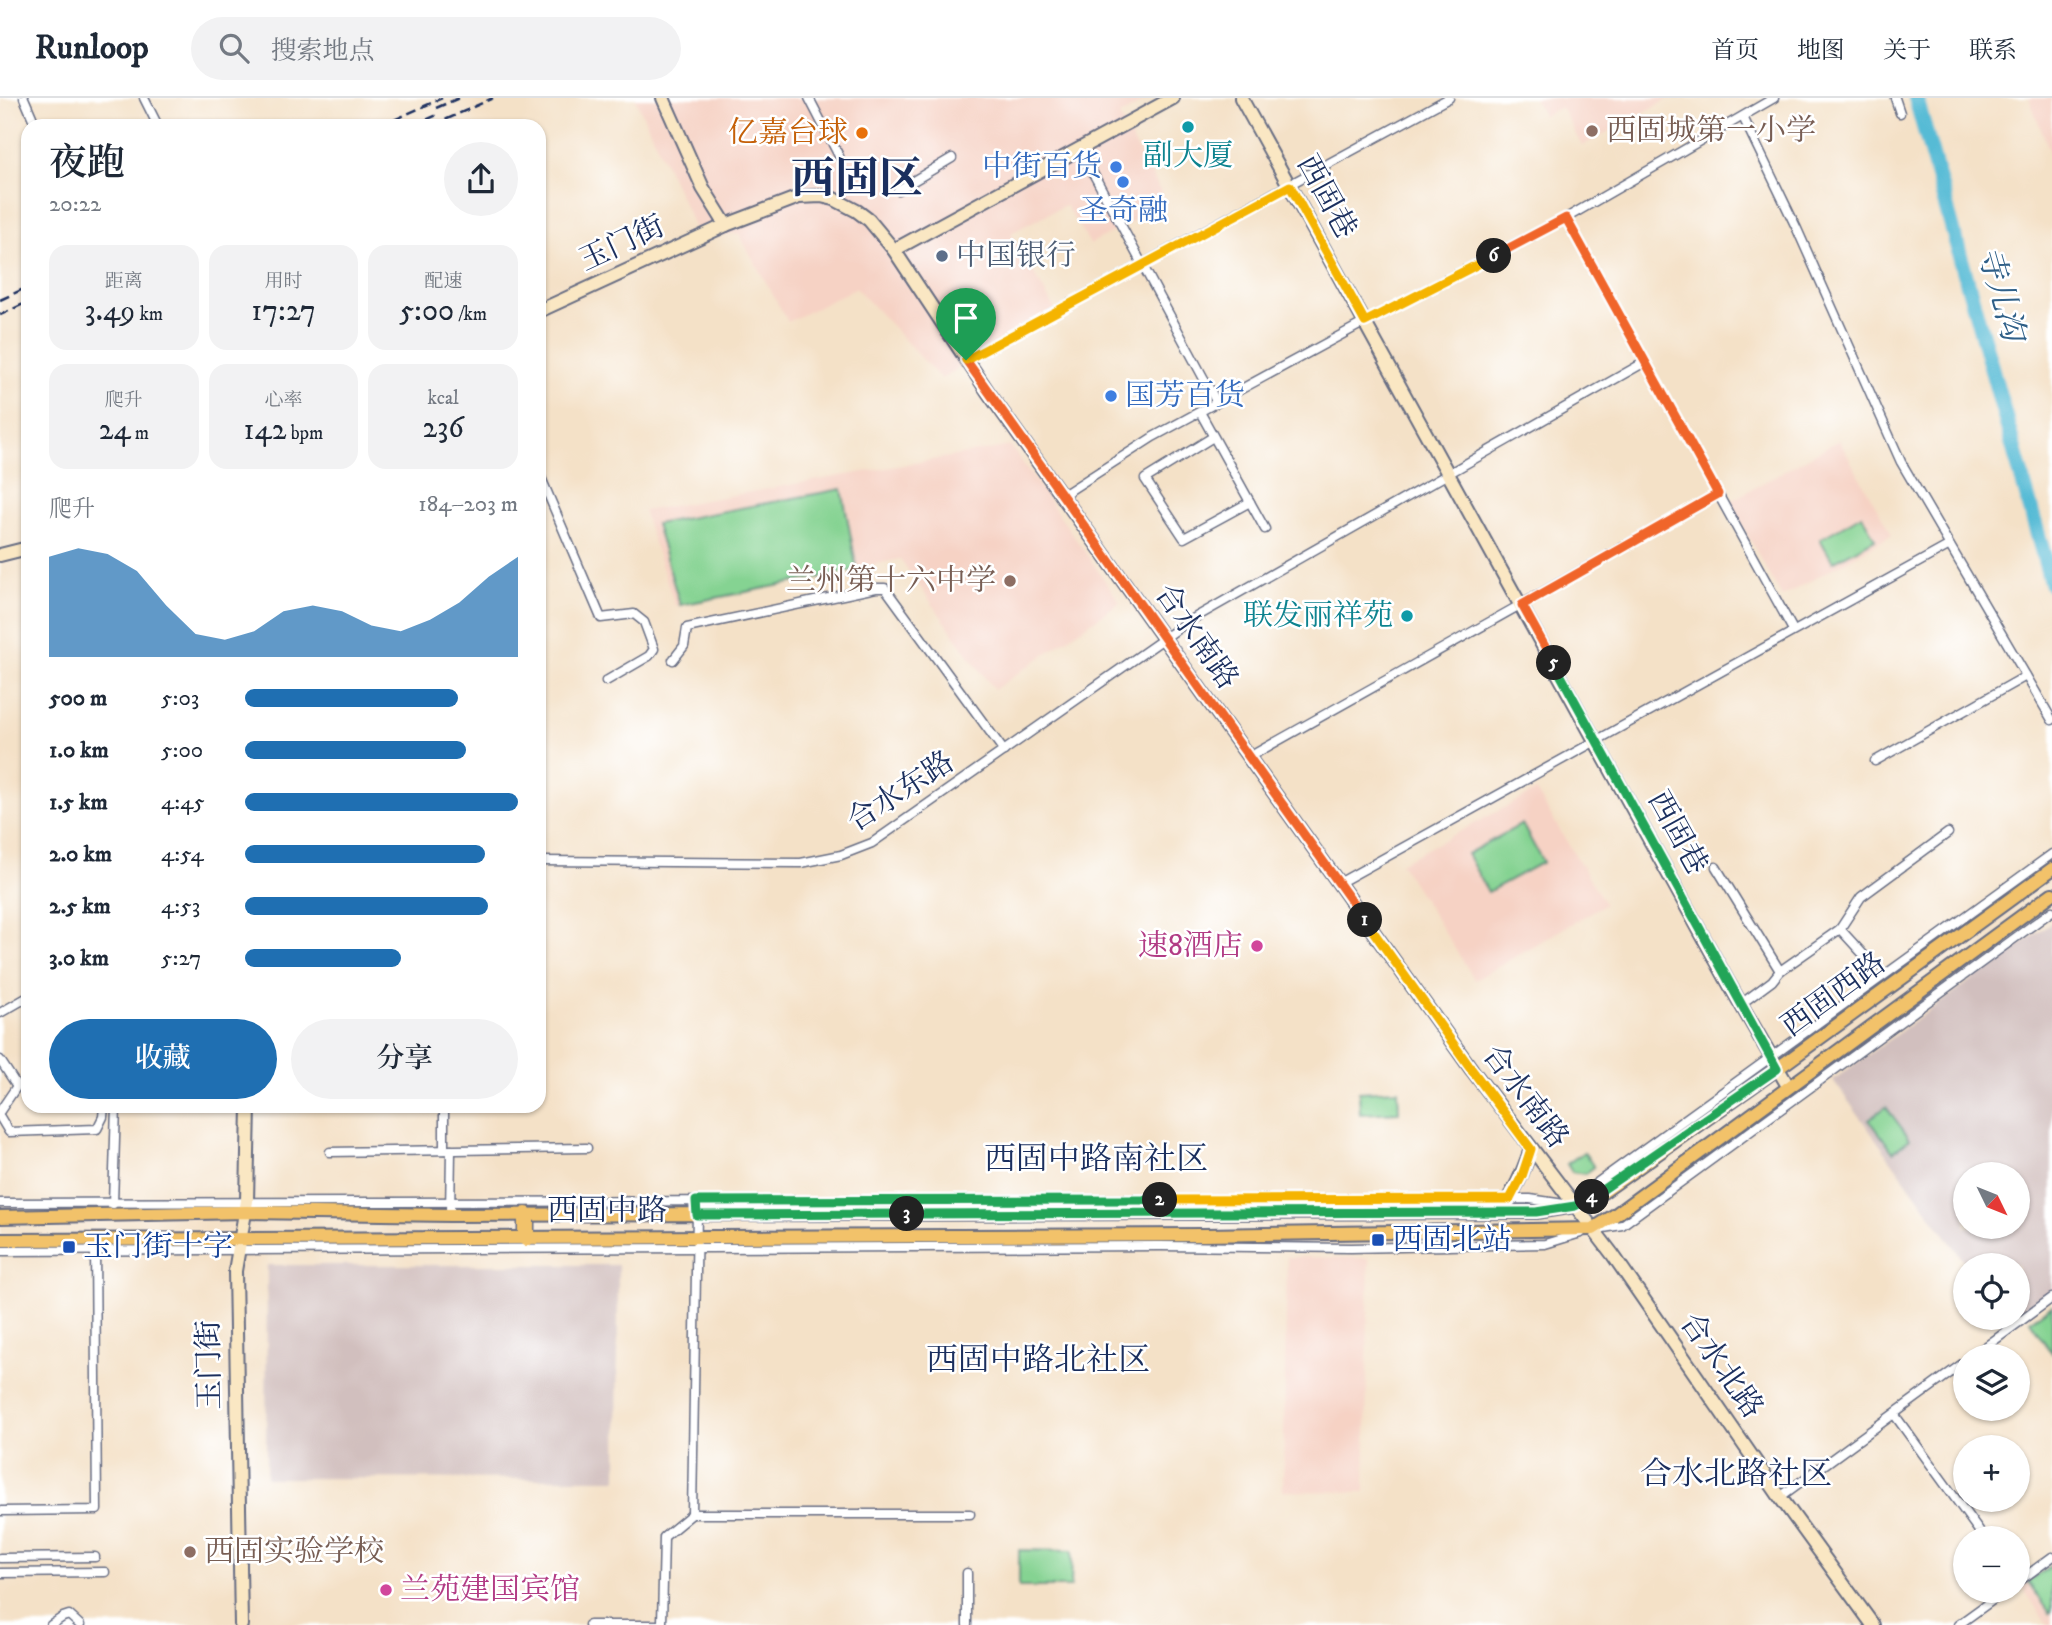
<!DOCTYPE html>
<html lang="zh">
<meta charset="utf-8">
<style>
body{margin:0;font-family:"IM FELL DW Pica","Noto Serif SC",serif;background:#f2f2f3;color:#1f2937;height:100vh;display:flex;flex-direction:column;font-size:26px;white-space:nowrap}
*{box-sizing:border-box;margin:0}
p{font-size:23px;color:#747a83}
.icon{flex:none;width:38px;height:38px;fill:none;stroke:currentColor;stroke-width:2;stroke-linecap:round;stroke-linejoin:round}
.map{position:relative;flex:1;overflow:hidden}
.sheet{position:absolute;left:21px;top:21px;width:525px;height:994px;display:flex;flex-direction:column;background:#fff;border-radius:21px;box-shadow:0 2px 5px #0004}
.sheet>*{flex:none}
.needle{width:46px;rotate:133deg}
.tools{position:absolute;left:1953px;top:1064px;display:grid;gap:14px}
.tools a{display:grid;place-items:center;width:77px;height:77px;border-radius:50%;background:#fff;box-shadow:0 2px 5px #0004;font-size:35px}
.pin{position:absolute;display:grid;place-items:center;width:60px;height:60px;color:#fff;margin:-72px -30px;border-radius:50% 50% 50% 0;rotate:-45deg;box-shadow:0 0 7px #0007}
.pin .icon{rotate:45deg}
.km{position:absolute;width:35px;height:35px;margin:-18px;border-radius:50%;background:#222;color:#fff;font-size:19px;line-height:35px;text-align:center}
.round{display:grid;place-items:center;flex:none;width:74px;height:74px;border-radius:37px;background:#f2f2f3}
.headline{display:flex;align-items:center;justify-content:space-between;height:119px;padding:0 28px}
h1{font-size:38px;font-weight:600;line-height:52px}
.stats{display:grid;grid-template-columns:repeat(3,1fr);gap:10px;height:119px;padding:7px 28px}
.stats div{display:grid;align-content:center;border-radius:18px;background:#f2f2f3;text-align:center}
.stats b{font-size:30px;font-weight:600}
.stats small{font-size:19px;font-weight:400}
.stats p{font-size:19px}
.chart{height:196px;padding:14px 28px}
.chart p{display:flex;justify-content:space-between}
.chart svg{width:100%;height:126px;margin-top:7px;fill:#1f6fb2;opacity:.7}
.action{display:flex;gap:14px;margin-top:auto;padding:14px 28px}
.action a{flex:1;height:80px;border-radius:42px;background:#1f6fb2;color:#fff;font-size:28px;font-weight:600;line-height:80px;text-align:center}
.action a+a{background:#f2f2f3;color:#1f2937}
ul{padding:0 28px;list-style:none;font-size:23px}
li{display:grid;grid-template-columns:112px 84px 1fr;align-items:center;height:52px}
li i{height:18px;border-radius:9px;background:#1f6fb2}
header{display:flex;align-items:center;gap:42px;box-sizing:border-box;height:98px;padding:0 35px;background:#fff;border-bottom:2px solid #e0e1e3}
header strong{font-size:33px}
nav{display:flex;gap:38px;margin-inline-start:auto;font-size:24px}
.search{width:490px;height:63px;background:#f2f2f3;display:flex;align-items:center;gap:18px;box-sizing:border-box;padding:0 24px;border-radius:38px;color:#747a83;font-size:26px}
.map>svg:first-child{display:block}
.built{fill:#f6d2c4}
.industrial{fill:#d1bfbe;fill-rule:evenodd}
.green{fill:#85d392;stroke:#508178;stroke-width:2}
.lines{fill:none;stroke-linecap:round;stroke-linejoin:round}
.river{stroke:#56bbd5;stroke-width:16}
.street-casing{stroke:#676d83;stroke-width:11}
.secondary-casing{stroke:#676d83;stroke-width:16}
.primary-casing{stroke:#676d83;stroke-width:16}
.highway-casing{stroke:#676d83;stroke-width:19}
.street{stroke:#fff;stroke-width:8}
.secondary{stroke:#fae7c3;stroke-width:12}
.primary{stroke:#f2c26a;stroke-width:12}
.highway{stroke:#f2c26a;stroke-width:16}
.rail{stroke:#1b2f5e;stroke-width:2.5;stroke-dasharray:10 5;stroke-linecap:butt}
.split-1-casing{stroke:#fff;stroke-width:14}
.split-2-casing{stroke:#fff;stroke-width:14}
.split-3-casing{stroke:#fff;stroke-width:14}
.split-4-casing{stroke:#fff;stroke-width:14}
.split-5-casing{stroke:#fff;stroke-width:14}
.split-6-casing{stroke:#fff;stroke-width:14}
.split-7-casing{stroke:#fff;stroke-width:14}
.split-1{stroke:#f0652b;stroke-width:9}
.split-2{stroke:#f5b400;stroke-width:9}
.split-3{stroke:#22a559;stroke-width:9}
.split-4{stroke:#22a559;stroke-width:9}
.split-5{stroke:#22a559;stroke-width:9}
.split-6{stroke:#f0652b;stroke-width:9}
.split-7{stroke:#f5b400;stroke-width:9}
.culture-dot{fill:#0f9aa8;stroke:#fff;stroke-width:2.5}
.education-dot{fill:#8d6e63;stroke:#fff;stroke-width:2.5}
.food-dot{fill:#e8710a;stroke:#fff;stroke-width:2.5}
.shop-dot{fill:#3f7fe0;stroke:#fff;stroke-width:2.5}
.service-dot{fill:#5c6f8a;stroke:#fff;stroke-width:2.5}
.hotel-dot{fill:#d1479c;stroke:#fff;stroke-width:2.5}
.transit-dot{fill:#1a4fb4;stroke:#fff;stroke-width:2.5}
.labels{text-anchor:middle;dominant-baseline:central;stroke-width:5;stroke-linejoin:round;paint-order:stroke}
.education-label{font-size:30px;fill:#785e54;stroke:#fff;text-anchor:start}
.food-label{font-size:30px;fill:#c56008;stroke:#fff;text-anchor:end}
.culture-label{font-size:30px;fill:#0d838f;stroke:#fff}
.shop-label{font-size:30px;fill:#366cbe;stroke:#fff;text-anchor:end}
.street-label{font-size:30px;fill:#1b2f5e;stroke:#fff}
.service-label{font-size:30px;fill:#4e5e75;stroke:#fff;text-anchor:start}
.hotel-label{font-size:30px;fill:#b23c85;stroke:#fff;text-anchor:end}
.transit-label{font-size:30px;fill:#164399;stroke:#fff;text-anchor:start}
.water-label{font-size:32px;font-style:italic;fill:#306088;stroke:#fff}
.neighbourhood-label{font-size:32px;fill:#1b2f5e;stroke:#fff}
.town-label{font-size:44px;font-weight:bold;fill:#1b2f5e;stroke:#fff}
</style>
<header>
<strong>Runloop</strong>
<div class="search"><svg class="icon" aria-label="search" viewBox="0 0 24 24"><circle cx="10" cy="10" r="6"/><path d="M15 15l6 6"/></svg>搜索地点</div>
<nav><a>首页</a><a>地图</a><a>关于</a><a>联系</a></nav>
</header>
<div class="map">
<svg width="2052" height="1527" viewBox="0 0 2052 1527">
<rect width="100%" height="100%" fill="#fff"/>
<filter id="ink" filterUnits="userSpaceOnUse"><feTurbulence type="fractalNoise" baseFrequency=".0143" numOctaves="2"/><feDisplacementMap in="SourceGraphic" scale="14" xChannelSelector="R" yChannelSelector="G"/><feConvolveMatrix kernelMatrix="1 2 1 2 8 2 1 2 1" color-interpolation-filters="sRGB"/></filter>
<filter id="wash" filterUnits="userSpaceOnUse"><feTurbulence type="fractalNoise" baseFrequency=".00686" numOctaves="4" result="noise"/><feDisplacementMap in="SourceGraphic" scale="28" xChannelSelector="R" yChannelSelector="G"/><feGaussianBlur stdDeviation="1.57" result="paint"/><feColorMatrix in="noise" values="0 0 0 0 0 0 0 0 0 0 0 0 0 0 0 0 0 1.4 0 .05"/><feComposite in="paint" operator="in"/></filter>
<g filter="url(#wash)">
<rect width="100%" height="100%" fill="#f4e1c7"/>
<g class="built">
<polygon points="635,0 1150,0 1119,18 1167,105 1090,146 1065,107 1011,135 1055,212 941,281 856,190 788,224 739,136 697,135"/>
<polygon points="1534,0 1670,0 1582,48 1561,9 1543,18"/>
<polygon points="2030,0 2052,0 2052,59 2029,0"/>
<polygon points="1839,342 1892,437 1782,499 1729,404"/>
<polygon points="1011,348 1120,504 994,592 900,461 675,508 643,413"/>
<polygon points="1536,693 1605,806 1475,882 1400,765"/>
<polygon points="1287,1159 1369,1160 1365,1394 1283,1393"/>
<polygon points="2052,1466 2052,1527 2048,1527 2022,1489"/>
</g>
<g class="industrial">
<path d="M 2052,824 L 2052,1193 L 2018,1218 L 2018,1167 L 1967,1167 L 1833,982 ZM 1965,1076 L 2018,1076 L 2018,1129 L 1965,1129 Z"/>
<polygon points="267,1167 618,1167 617,1381 266,1380"/>
</g>
<g class="green">
<polygon points="842,391 857,472 680,507 656,426"/>
<polygon points="1862,417 1875,441 1833,464 1820,441"/>
<polygon points="1522,726 1543,764 1488,794 1467,756"/>
<polygon points="1398,992 1399,1014 1360,1016 1359,994"/>
<polygon points="1886,1009 1910,1041 1893,1054 1869,1021"/>
<polygon points="1584,1054 1594,1069 1585,1076 1572,1074 1567,1066"/>
<polygon points="2052,1207 2052,1255 2030,1223"/>
<polygon points="1019,1452 1072,1453 1071,1489 1019,1489"/>
<polygon points="2052,1467 2052,1513 2050,1515 2028,1484"/>
</g>
<g class="lines">
<polyline class="river" points="1916,0 2052,487"/>
</g>
</g>
<g filter="url(#ink)">
<g class="lines">
<g class="street-casing">
<g id="street">
<polyline points="24,0 36,28"/>
<polyline points="144,0 158,28"/>
<polyline points="809,0 839,58"/>
<polyline points="1895,0 1900,15"/>
<polyline points="1743,19 1797,131 1901,364 2052,622"/>
<polyline points="1080,51 1217,305"/>
<polyline points="898,92 952,60"/>
<polyline points="1566,120 1793,532"/>
<polyline points="966,262 1449,0"/>
<polyline points="1200,314 1265,431"/>
<polyline points="1213,339 1145,381 1184,440 1250,404"/>
<polyline points="539,375 601,520 634,516 644,524 654,551 649,558 606,583"/>
<polyline points="1063,397 1153,339 1365,224 1566,120 1774,0"/>
<polyline points="673,562 684,548 687,530 876,490 885,490 1004,653"/>
<polyline points="1249,659 1718,396"/>
<polyline points="1875,663 2026,578"/>
<polyline points="539,763 801,765 841,757 872,745 1189,523 1645,264"/>
<polyline points="1716,769 1780,873 1840,831"/>
<polyline points="1339,785 1948,448"/>
<polyline points="1874,868 1840,831 1861,799 1948,735"/>
<polyline points="1741,906 1772,883 1780,873"/>
<polyline points="0,915 28,899"/>
<polyline points="0,962 17,988"/>
<polyline points="444,1008 444,1052"/>
<polyline points="0,1013 17,988 28,984"/>
<polyline points="0,1019 9,1034 97,1031 103,1019 104,1008"/>
<polyline points="330,1054 587,1050"/>
<polyline points="1578,1104 1594,1087 2052,756"/>
<polyline points="0,1105 1530,1101 1564,1106"/>
<polyline points="113,1106 116,1008"/>
<polyline points="697,1114 692,1416 970,1416"/>
<polyline points="450,1117 451,1052"/>
<polyline points="1597,1131 1622,1127 2052,813"/>
<polyline points="0,1153 1160,1148 1351,1150 1545,1146 1581,1135"/>
<polyline points="1973,1258 2052,1200"/>
<polyline points="1894,1316 1984,1440"/>
<polyline points="1780,1399 1965,1264"/>
<polyline points="0,1413 97,1412 95,1148"/>
<polyline points="0,1460 95,1459"/>
<polyline points="0,1475 105,1474"/>
<polyline points="967,1475 967,1527"/>
<polyline points="2018,1484 2052,1459"/>
<polyline points="662,1525 664,1439 692,1416"/>
<polyline points="51,1527 63,1519 69,1517 80,1527"/>
<polyline points="589,1527 662,1527"/>
<polyline points="1958,1527 2005,1493"/>
</g>
</g>
<g class="secondary-casing">
<g id="secondary">
<polyline points="663,0 703,90 726,127"/>
<polyline points="1241,0 1728,884 1788,988"/>
<polyline points="894,152 1173,0"/>
<polyline points="539,213 726,127 799,99 821,98 834,101 857,113 869,122 894,152 988,294 1472,972 1613,1157 1780,1399 1873,1527"/>
<polyline points="0,457 28,450"/>
<path d="M 1498,1114 C 1515,1095 1523,1074 1531,1051"/>
<polyline points="241,1527 235,1173 247,1103 249,1008"/>
</g>
</g>
<g class="primary-casing">
<g id="primary">
<polyline points="0,1119 246,1114 450,1117 1536,1114 1575,1108 1600,1096 1777,971 2052,771"/>
<polyline points="0,1142 1204,1137 1593,1131 1615,1117 2052,796"/>
</g>
</g>
<g class="highway-casing">
<polyline id="highway" points="526,1140 526,1117"/>
</g>
<use href="#street" class="street"/>
<use href="#secondary" class="secondary"/>
<use href="#primary" class="primary"/>
<use href="#highway" class="highway"/>
<g class="rail">
<polyline points="436,10 459,0"/>
<polyline points="381,28 442,0"/>
<polyline points="413,28 439,16"/>
<polyline points="432,28 493,0"/>
<polyline points="0,202 28,189"/>
<polyline points="0,217 28,204"/>
</g>
</g>
</g>
<g class="lines" filter="url(#ink)">
<g class="split-1-casing">
<polyline id="split-1" points="966,262 1365,822"/>
</g>
<g class="split-2-casing">
<polyline id="split-2" points="1160,1102 1510,1101 1522,1078 1531,1051 1472,972 1365,822"/>
</g>
<g class="split-3-casing">
<polyline id="split-3" points="907,1116 697,1117 696,1103 1160,1102"/>
</g>
<g class="split-4-casing">
<polyline id="split-4" points="907,1116 1536,1114 1575,1108 1592,1099"/>
</g>
<g class="split-5-casing">
<polyline id="split-5" points="1554,565 1777,971 1592,1099"/>
</g>
<g class="split-6-casing">
<polyline id="split-6" points="1494,158 1566,120 1718,396 1522,507 1554,565"/>
</g>
<g class="split-7-casing">
<polyline id="split-7" points="966,262 1290,88 1365,224 1494,158"/>
</g>
<use href="#split-1" class="split-1"/>
<use href="#split-2" class="split-2"/>
<use href="#split-3" class="split-3"/>
<use href="#split-4" class="split-4"/>
<use href="#split-5" class="split-5"/>
<use href="#split-6" class="split-6"/>
<use href="#split-7" class="split-7"/>
</g>
<g class="culture-dot">
<circle cx="1188" cy="29" r="7"/>
<circle cx="1407" cy="518" r="7"/>
</g>
<g class="education-dot">
<circle cx="1592" cy="33" r="7"/>
<circle cx="1010" cy="483" r="7"/>
<circle cx="190" cy="1454" r="7"/>
</g>
<circle class="food-dot" cx="862" cy="35" r="7"/>
<g class="shop-dot">
<circle cx="1116" cy="69" r="7"/>
<circle cx="1123" cy="84" r="7"/>
<circle cx="1111" cy="298" r="7"/>
</g>
<circle class="service-dot" cx="942" cy="158" r="7"/>
<g class="hotel-dot">
<circle cx="1257" cy="848" r="7"/>
<circle cx="386" cy="1492" r="7"/>
</g>
<g class="transit-dot">
<rect x="1371" y="1135" width="14" height="14" rx="3.5"/>
<rect x="62" y="1142" width="14" height="14" rx="3.5"/>
</g>
<g class="labels">
<g class="education-label">
<text x="1606" y="33">西固城第一小学</text>
<text x="996" y="483" text-anchor="end">兰州第十六中学</text>
<text x="204" y="1454">西固实验学校</text>
</g>
<g class="food-label">
<text x="848" y="35">亿嘉台球</text>
</g>
<g class="culture-label">
<text x="1188" y="58">副大厦</text>
<text x="1393" y="518" text-anchor="end">联发丽祥苑</text>
</g>
<g class="shop-label">
<text x="1102" y="69">中街百货</text>
<text x="1123" y="113" text-anchor="middle">圣奇融</text>
<text x="1125" y="298" text-anchor="start">国芳百货</text>
</g>
<g class="street-label">
<text transform="translate(1326 99) rotate(61)">西固巷</text>
<text transform="translate(622 146) rotate(-25)">玉门街</text>
<text transform="translate(1196 539) rotate(55)">合水南路</text>
<text transform="translate(901 694) rotate(-33)">合水东路</text>
<text transform="translate(1677 735) rotate(61)">西固巷</text>
<text transform="translate(1834 897) rotate(-36)">西固西路</text>
<text transform="translate(1525 999) rotate(53)">合水南路</text>
<text x="607" y="1113">西固中路</text>
<text transform="translate(210 1267) rotate(-91)">玉门街</text>
<text transform="translate(1721 1268) rotate(55)">合水北路</text>
</g>
<g class="service-label">
<text x="956" y="158">中国银行</text>
</g>
<g class="hotel-label">
<text x="1243" y="848">速8酒店</text>
<text x="400" y="1492" text-anchor="start">兰苑建国宾馆</text>
</g>
<g class="transit-label">
<text x="1392" y="1142">西固北站</text>
<text x="83" y="1149">玉门街十字</text>
</g>
<g class="water-label">
<text transform="translate(2000 196) rotate(74)">寺儿沟</text>
</g>
<g class="neighbourhood-label">
<text x="1096" y="1062">西固中路南社区</text>
<text x="1038" y="1263">西固中路北社区</text>
<text x="1736" y="1377">合水北路社区</text>
</g>
<g class="town-label">
<text x="857" y="82">西固区</text>
</g>
</g>
</svg>
<div class="tools">
<a><svg class="needle" viewBox="-14 -14 28 28"><path d="M0-13l5 13h-10z" fill="#e53935"/><path d="M0 13l5-13h-10z" fill="#747a83"/></svg></a>
<a><svg class="icon" aria-label="locate" viewBox="0 0 24 24"><circle cx="12" cy="12" r="6"/><path d="M12 2v4M12 18v4M2 12h4M18 12h4"/></svg></a>
<a><svg class="icon" aria-label="layers" viewBox="0 0 24 24"><path d="M12 4l9 5-9 5-9-5zM3 14l9 5 9-5"/></svg></a>
<a>+</a>
<a>−</a>
</div>
<div class="pin" style="left:966px;top:262px;background:#1e9e55"><svg class="icon" aria-label="arrive" viewBox="0 0 24 24"><path d="M6 21V4h12l-3 4 3 4H6"/></svg></div>
<b class="km" style="left:1365px;top:822px">1</b>
<b class="km" style="left:1160px;top:1102px">2</b>
<b class="km" style="left:907px;top:1116px">3</b>
<b class="km" style="left:1592px;top:1099px">4</b>
<b class="km" style="left:1554px;top:565px">5</b>
<b class="km" style="left:1494px;top:158px">6</b>
<section class="sheet">
<div class="headline"><div><h1>夜跑</h1><p>20:22</p></div><a class="round"><svg class="icon" aria-label="share" viewBox="0 0 24 24"><path d="M12 15V3M7 8l5-5 5 5M5 13v7h14v-7"/></svg></a></div>
<div class="stats">
<div><p>距离</p><b>3.49<small> km</small></b></div>
<div><p>用时</p><b>17:27</b></div>
<div><p>配速</p><b>5:00<small> /km</small></b></div>
</div>
<div class="stats">
<div><p>爬升</p><b>24<small> m</small></b></div>
<div><p>心率</p><b>142<small> bpm</small></b></div>
<div><p>kcal</p><b>236</b></div>
</div>
<div class="chart"><p><span>爬升</span>184–203 m</p>
<svg viewBox="0 0 160 44" preserveAspectRatio="none"><path d="M0 44V9L10 6L20 8L30 14L40 26L50 36L60 38L70 35L80 28L90 26L100 28L110 33L120 35L130 31L140 25L150 16L160 9V44z"/></svg>
</div>
<ul>
<li><b>500 m</b>5:03<i style="width:78%"></i></li>
<li><b>1.0 km</b>5:00<i style="width:81%"></i></li>
<li><b>1.5 km</b>4:45<i style="width:100%"></i></li>
<li><b>2.0 km</b>4:54<i style="width:88%"></i></li>
<li><b>2.5 km</b>4:53<i style="width:89%"></i></li>
<li><b>3.0 km</b>5:27<i style="width:57%"></i></li>
</ul>
<div class="action"><a>收藏</a><a>分享</a></div>
</section>
</div>
